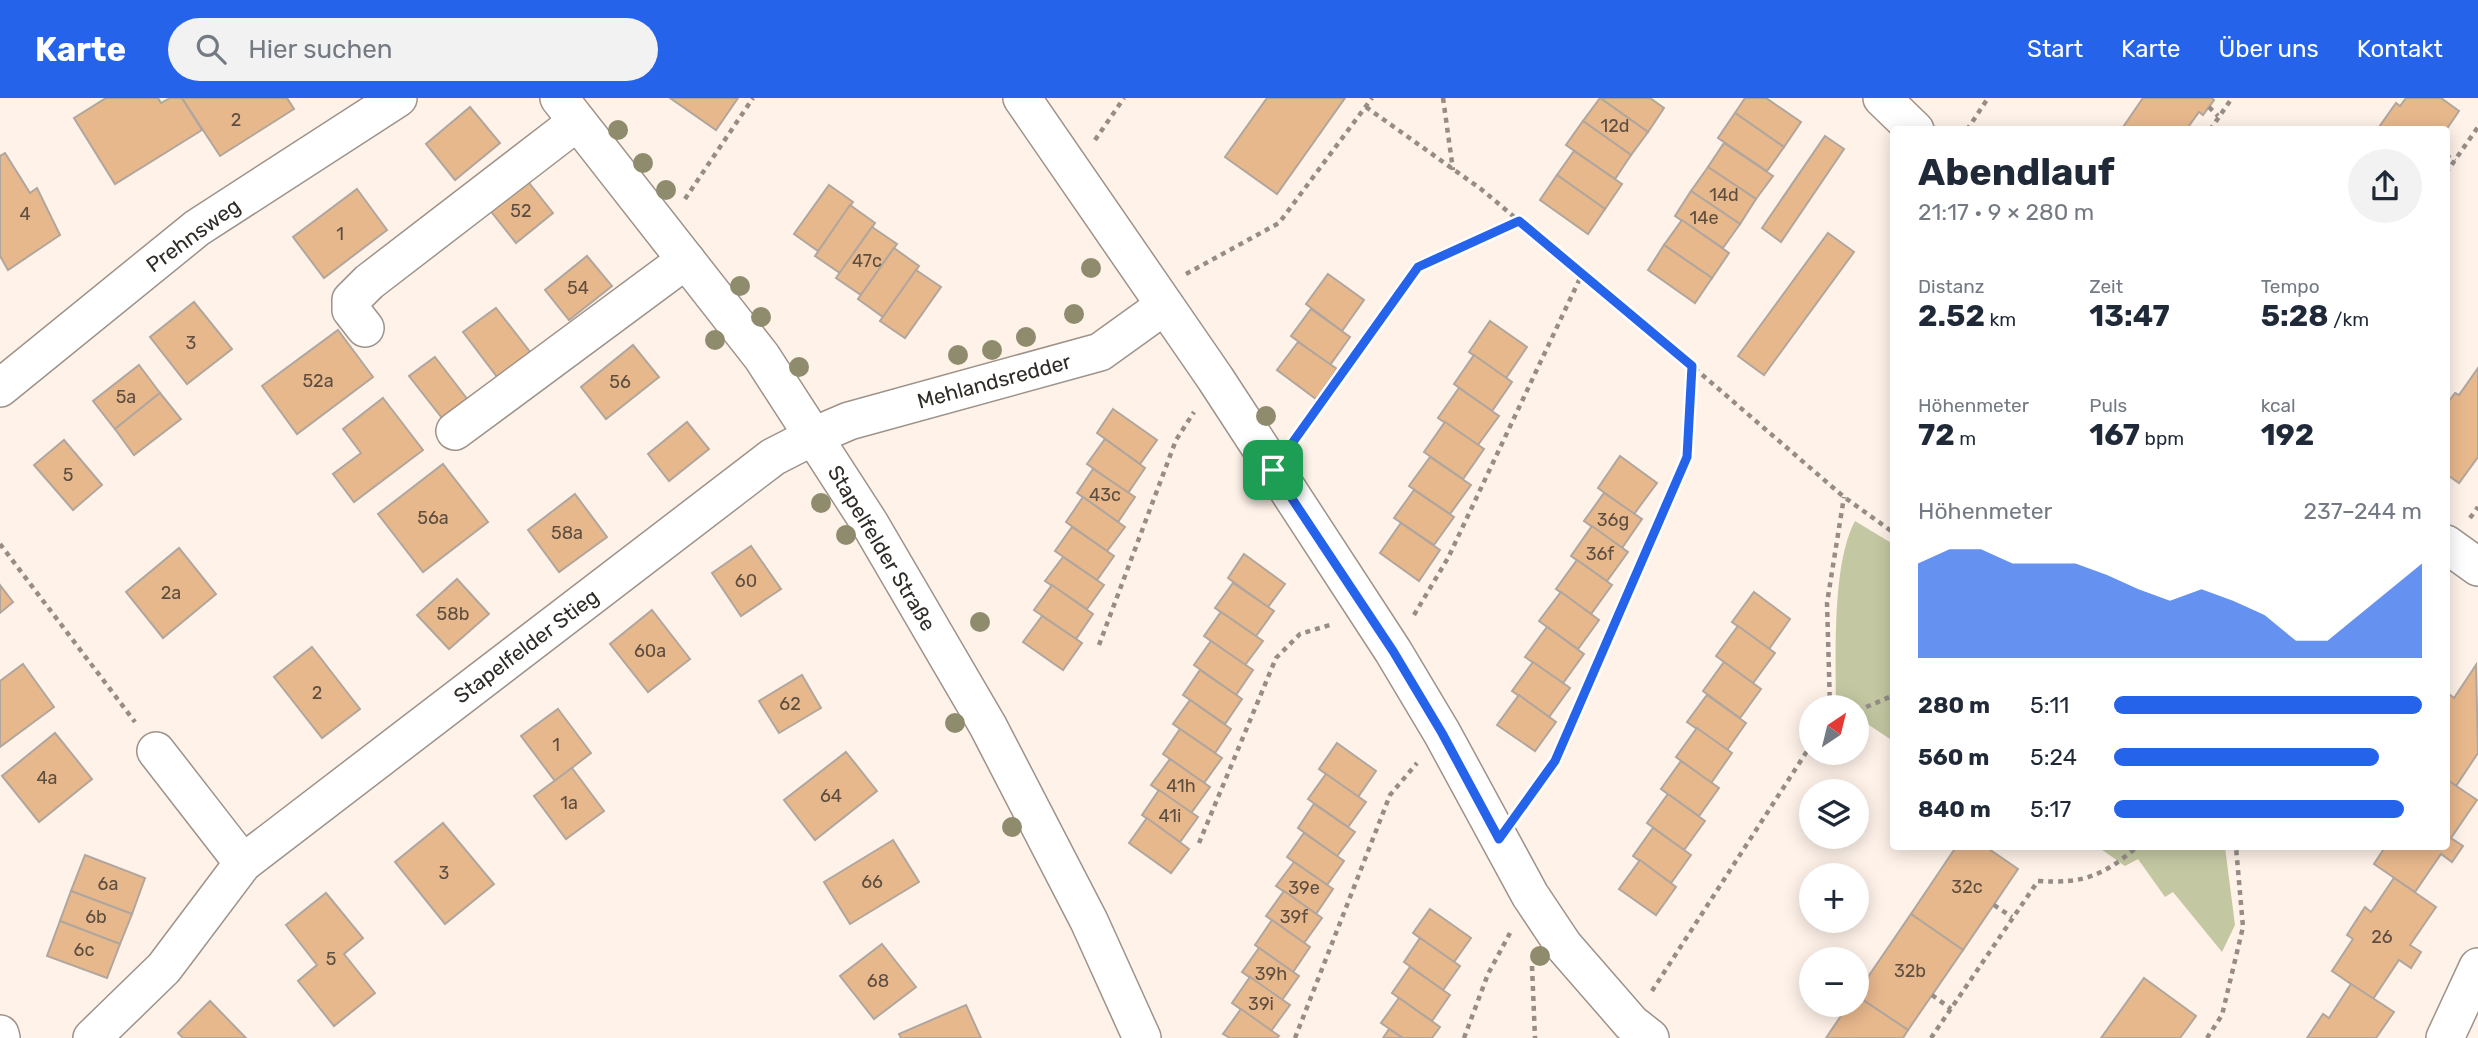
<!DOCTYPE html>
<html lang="de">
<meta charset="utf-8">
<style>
body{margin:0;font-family:Rubik,sans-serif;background:#f2f2f3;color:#1f2937;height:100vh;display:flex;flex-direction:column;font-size:26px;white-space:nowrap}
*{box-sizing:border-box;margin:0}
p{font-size:23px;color:#747a83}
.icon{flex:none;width:38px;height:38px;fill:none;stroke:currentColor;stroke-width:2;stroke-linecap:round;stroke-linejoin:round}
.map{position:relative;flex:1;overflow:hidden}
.drawer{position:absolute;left:1890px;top:28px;width:560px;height:724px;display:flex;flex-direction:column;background:#fff;border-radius:7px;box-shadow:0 4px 18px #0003}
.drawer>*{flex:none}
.needle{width:46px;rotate:35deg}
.controls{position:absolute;left:1799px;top:597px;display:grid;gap:14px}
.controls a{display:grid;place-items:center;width:70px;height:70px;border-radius:50%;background:#fff;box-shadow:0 4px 18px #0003;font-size:35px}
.pin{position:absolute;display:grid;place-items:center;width:60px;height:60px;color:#fff;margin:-30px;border-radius:14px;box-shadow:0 4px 10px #0006}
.round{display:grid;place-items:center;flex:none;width:74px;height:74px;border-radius:37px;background:#f2f2f3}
.summary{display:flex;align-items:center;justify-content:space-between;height:119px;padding:0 28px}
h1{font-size:38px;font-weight:700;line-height:52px}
.figures{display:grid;grid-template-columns:repeat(3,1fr);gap:10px;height:119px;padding:7px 28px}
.figures div{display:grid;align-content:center}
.figures b{font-size:30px;font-weight:700}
.figures small{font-size:19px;font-weight:400}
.figures p{font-size:19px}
.chart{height:196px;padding:14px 28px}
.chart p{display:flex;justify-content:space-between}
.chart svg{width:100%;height:126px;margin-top:7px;fill:#2563eb;opacity:.7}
ul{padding:0 28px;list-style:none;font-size:23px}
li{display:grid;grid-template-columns:112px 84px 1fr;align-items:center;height:52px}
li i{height:18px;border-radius:9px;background:#2563eb}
header{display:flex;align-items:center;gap:42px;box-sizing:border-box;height:98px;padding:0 35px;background:#2563eb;color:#fff}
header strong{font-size:33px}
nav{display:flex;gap:38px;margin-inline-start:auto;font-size:24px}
.search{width:490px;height:63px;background:#f2f2f3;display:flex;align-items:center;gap:18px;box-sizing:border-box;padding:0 24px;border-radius:38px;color:#747a83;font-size:26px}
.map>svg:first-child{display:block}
.green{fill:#c4c8a2}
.building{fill:#e8b88d;stroke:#b1a69d;stroke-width:2}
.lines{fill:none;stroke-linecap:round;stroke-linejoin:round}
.minor-casing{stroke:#9d938a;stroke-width:40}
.path{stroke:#958d86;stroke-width:4.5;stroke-dasharray:5 5;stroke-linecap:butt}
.minor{stroke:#fff;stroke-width:37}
.tree{fill:#8f8c6d}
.route-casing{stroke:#fff;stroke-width:14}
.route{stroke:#2563eb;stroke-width:9}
.labels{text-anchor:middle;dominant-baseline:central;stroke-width:6;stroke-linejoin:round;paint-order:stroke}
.number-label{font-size:18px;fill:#5d4e40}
.street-label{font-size:21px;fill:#2f2b27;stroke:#fff}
</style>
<header>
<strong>Karte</strong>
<div class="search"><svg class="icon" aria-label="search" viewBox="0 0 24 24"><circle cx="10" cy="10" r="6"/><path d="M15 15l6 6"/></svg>Hier suchen</div>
<nav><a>Start</a><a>Karte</a><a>Über uns</a><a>Kontakt</a></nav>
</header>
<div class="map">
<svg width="2478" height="940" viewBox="0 0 2478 940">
<rect width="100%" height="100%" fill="#fef2e9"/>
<g class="green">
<path d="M 1855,423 L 1893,446 L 1893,643 L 1857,619 L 1857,609 L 1841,609 L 1836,605 C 1836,555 1832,466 1855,423 Z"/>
<polygon points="2098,749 2225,749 2235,827 2222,854 2173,794 2165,799 2138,761 2125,768"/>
</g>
<g class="building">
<polygon points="106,0 158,0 161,5 170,0 182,0 202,32 115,86 74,20"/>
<polygon points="182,0 287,0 294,11 220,58"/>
<polygon points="670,0 738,0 716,32"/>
<polygon points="1267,0 1345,0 1277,96 1225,59"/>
<polygon points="1600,0 1650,0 1664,10 1648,34"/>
<polygon points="1600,0 1648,34 1631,57 1583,23"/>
<polygon points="1745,0 1766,0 1801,24 1784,49 1735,15"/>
<polygon points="2143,0 2212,0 2214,2 2203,17 2199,14 2186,32 2121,32"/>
<polygon points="2406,0 2441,0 2459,13 2446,32 2377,32 2396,5 2400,8"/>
<polygon points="470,9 500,45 455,82 426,46"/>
<polygon points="1735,15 1784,49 1767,73 1718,40"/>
<polygon points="1583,23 1631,57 1615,81 1566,47"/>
<polygon points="1825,38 1844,51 1781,144 1762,130"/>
<polygon points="1724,45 1773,78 1756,101 1708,69"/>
<polygon points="1574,53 1622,86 1605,111 1557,77"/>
<polygon points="5,55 30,95 37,90 60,137 8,172 0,158 0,58"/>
<polygon points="1708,69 1756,101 1740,126 1691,93"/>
<polygon points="1557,77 1605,111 1588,136 1540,102"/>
<polygon points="526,81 553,115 516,145 489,111"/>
<polygon points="829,87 853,104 818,153 794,136"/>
<polygon points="357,91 387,132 324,180 293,139"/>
<polygon points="1691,93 1740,126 1723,150 1675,118"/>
<polygon points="850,107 875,125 840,175 815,158"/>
<polygon points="1682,122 1729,155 1712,180 1664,147"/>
<polygon points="872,129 897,146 861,197 836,180"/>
<polygon points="1828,135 1854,154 1764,277 1738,258"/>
<polygon points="1664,147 1712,180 1695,205 1648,172"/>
<polygon points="894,150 919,168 883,219 858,201"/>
<polygon points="587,158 612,188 569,222 545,192"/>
<polygon points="916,172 941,189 905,240 880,223"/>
<polygon points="1328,176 1364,202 1342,233 1306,206"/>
<polygon points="194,204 232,251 187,286 150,239"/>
<polygon points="496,210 534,259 501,284 463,234"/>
<polygon points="1311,211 1350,239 1330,267 1291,238"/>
<polygon points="1490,223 1527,249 1506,280 1469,254"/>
<polygon points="338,232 373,279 297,336 262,288"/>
<polygon points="1298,244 1337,271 1316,301 1277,272"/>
<polygon points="633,247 659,279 606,321 581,289"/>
<polygon points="1474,257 1512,284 1492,313 1454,286"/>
<polygon points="435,259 471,306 446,325 409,278"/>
<polygon points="139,267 160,295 115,331 93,303"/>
<polygon points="2478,270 2478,359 2459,385 2446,376 2446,307 2455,295 2459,297"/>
<polygon points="1459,290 1499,318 1478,347 1438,320"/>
<polygon points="160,295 181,321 134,357 115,331"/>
<polygon points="383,300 423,352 354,404 333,376 361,355 343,331"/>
<polygon points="1113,311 1157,342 1140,366 1097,335"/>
<polygon points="687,324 709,351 669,383 648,356"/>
<polygon points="1445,324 1484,351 1463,381 1424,354"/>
<polygon points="1105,341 1145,370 1128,395 1087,366"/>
<polygon points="64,342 102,387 73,412 34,367"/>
<polygon points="1620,358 1657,385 1634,416 1598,390"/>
<polygon points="1430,359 1471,387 1450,416 1409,388"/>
<polygon points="443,366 488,424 423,474 378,416"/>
<polygon points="1093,371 1135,399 1118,424 1077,395"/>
<polygon points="1414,392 1454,419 1434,447 1394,420"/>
<polygon points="1604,395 1642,421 1622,450 1584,423"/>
<polygon points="575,396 607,439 559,474 528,432"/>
<polygon points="1083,399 1125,429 1107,453 1066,424"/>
<polygon points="1401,425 1440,452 1419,483 1380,455"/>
<polygon points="1592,428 1628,454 1607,483 1571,458"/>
<polygon points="1072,429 1114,458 1097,482 1055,453"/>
<polygon points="751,448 781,491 741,518 712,475"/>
<polygon points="179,450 216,496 163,540 126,494"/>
<polygon points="1244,456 1285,486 1268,509 1228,480"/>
<polygon points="1063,459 1104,487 1087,511 1045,483"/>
<polygon points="1577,462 1612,487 1591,516 1556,491"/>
<polygon points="457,481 489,516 449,551 417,517"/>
<polygon points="1233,485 1274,513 1256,538 1215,510"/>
<polygon points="0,487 13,504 0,515"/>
<polygon points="1052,487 1093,516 1076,541 1034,512"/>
<polygon points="1561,494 1599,522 1578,551 1539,523"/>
<polygon points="1754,494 1790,521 1769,551 1732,524"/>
<polygon points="652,512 690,561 648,594 610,546"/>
<polygon points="1221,514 1263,543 1245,567 1204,538"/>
<polygon points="1042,518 1082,545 1063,572 1023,544"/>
<polygon points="1738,528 1775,555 1753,585 1716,558"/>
<polygon points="1547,529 1584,556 1563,585 1525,559"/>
<polygon points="1211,543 1253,572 1236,597 1194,567"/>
<polygon points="312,549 360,611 322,640 274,579"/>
<polygon points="1533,564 1570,590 1549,619 1512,593"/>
<polygon points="1724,564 1761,591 1740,620 1703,593"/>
<polygon points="23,566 54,609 0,649 0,583"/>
<polygon points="2476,567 2478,655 2456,688 2446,681 2446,599 2449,596 2454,600"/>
<polygon points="1200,572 1242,601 1225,626 1183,597"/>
<polygon points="802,577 821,610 779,635 759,603"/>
<polygon points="1519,597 1556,624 1535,653 1497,627"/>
<polygon points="1707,597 1746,625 1727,652 1687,624"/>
<polygon points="1190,602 1231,631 1215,655 1173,626"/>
<polygon points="558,611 591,655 555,683 521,638"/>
<polygon points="1697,630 1732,655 1711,685 1676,659"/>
<polygon points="1180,631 1222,660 1204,685 1163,656"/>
<polygon points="55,635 92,681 39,724 2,678"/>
<polygon points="1337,645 1376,673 1358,699 1319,671"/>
<polygon points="846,654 877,693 815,742 784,702"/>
<polygon points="1170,661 1210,689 1191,715 1151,687"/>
<polygon points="1681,663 1719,690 1699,718 1661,691"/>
<polygon points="572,670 604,713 566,741 534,698"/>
<polygon points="1326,676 1366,704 1348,729 1308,701"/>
<polygon points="2446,681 2477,702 2451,740 2463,748 2452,764 2441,756 2415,794 2374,766 2385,749 2446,749"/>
<polygon points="1159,692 1198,719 1180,744 1142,717"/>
<polygon points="1668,696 1705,723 1684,752 1647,725"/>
<polygon points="1314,706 1355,734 1337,758 1298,730"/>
<polygon points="1147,720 1189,751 1171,775 1129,745"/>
<polygon points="443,725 494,786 445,826 395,764"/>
<polygon points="1653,730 1691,757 1671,785 1633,758"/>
<polygon points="1304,735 1344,763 1327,787 1287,759"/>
<polygon points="893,742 919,784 850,826 824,784"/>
<polygon points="1956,749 1986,749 2018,771 1963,852 1911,816"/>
<polygon points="85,757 145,780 132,816 71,793"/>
<polygon points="1640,762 1676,789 1656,817 1619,791"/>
<polygon points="1294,764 1333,791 1316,816 1276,788"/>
<polygon points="2394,780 2436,809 2410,847 2421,854 2411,870 2399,862 2373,901 2332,873 2353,841 2347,837 2365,809 2371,814"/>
<polygon points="71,793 132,816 120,846 60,823"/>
<polygon points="1284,793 1322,820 1304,845 1266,818"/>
<polygon points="326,795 363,840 344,856 375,895 334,928 298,883 317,867 286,827"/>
<polygon points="1430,811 1471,840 1454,864 1413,835"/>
<polygon points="1911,816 1963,852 1908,932 1857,898 1857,895"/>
<polygon points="1272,822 1310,849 1293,874 1255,847"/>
<polygon points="60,823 120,846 107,880 47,858"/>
<polygon points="1420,840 1460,868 1443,892 1404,864"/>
<polygon points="882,846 916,889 874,921 840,878"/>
<polygon points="1259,850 1299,878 1282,902 1242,874"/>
<polygon points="1410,869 1450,897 1432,923 1392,895"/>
<polygon points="1250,879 1290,907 1271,933 1232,905"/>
<polygon points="2144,880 2196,918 2180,940 2101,940"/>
<polygon points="2351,886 2394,914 2376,940 2307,940 2323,916 2329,920"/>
<polygon points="1857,898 1908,932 1903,940 1826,940 1849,906 1857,906"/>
<polygon points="1399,900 1440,929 1432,940 1403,940 1381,925"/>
<polygon points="210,903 246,940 183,940 178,935"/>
<polygon points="966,907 981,940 901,940 899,936"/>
<polygon points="1241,911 1279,938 1277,940 1230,940 1223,936"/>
<polygon points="1389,931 1403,940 1383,940"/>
</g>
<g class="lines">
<g class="minor-casing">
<g id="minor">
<polyline points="559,0 762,259 870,426 988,628 1089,823 1142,940"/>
<polyline points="1022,0 1215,280 1393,553 1442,635 1530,797 1564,848 1631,925 1650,940"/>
<polyline points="1882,0 1915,32"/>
<polyline points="365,230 351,212 351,202 369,184 577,24"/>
<polyline points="0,290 197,130 398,0"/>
<polyline points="455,333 686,162"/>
<polyline points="2446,446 2478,469"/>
<polyline points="156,653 243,765"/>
<polyline points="0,936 1,940"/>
<polyline points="92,940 164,870 243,765 773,359 814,338 849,323 1100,254 1164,208"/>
<polyline points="2445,940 2478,869"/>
</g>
</g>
<g class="path">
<polyline points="1443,0 1453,72"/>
<polyline points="1366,9 1481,91 1692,268 1844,399 1894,435"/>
<polyline points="2209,9 2218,18"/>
<polyline points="1967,32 1988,0"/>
<polyline points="2210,32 2232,0"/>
<polyline points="1095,42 1124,0"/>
<polyline points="2446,57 2455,63"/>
<polyline points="2446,75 2478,29"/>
<polyline points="685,101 753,0"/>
<polyline points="1186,176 1279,125 1372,0"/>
<polyline points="1296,340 1418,169 1519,123"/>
<polyline points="2470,420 2478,409"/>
<polyline points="0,446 135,624"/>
<polyline points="1414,517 1448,460 1582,176"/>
<polyline points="1099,547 1176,342 1194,314"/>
<polyline points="1830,609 1827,505 1844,399"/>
<polyline points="1857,613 1894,597"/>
<polyline points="1522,708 1555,663 1687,359 1692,268"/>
<polyline points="1199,745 1276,560 1300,536 1333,526"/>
<polyline points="1994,807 2012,819"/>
<polyline points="1532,868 1535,940"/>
<polyline points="1652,893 1811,647"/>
<polyline points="1932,897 1951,911"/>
<polyline points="1295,940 1390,697 1417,665"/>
<polyline points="1464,940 1488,876 1510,835"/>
<path d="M 1931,940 L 2038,783 C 2083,786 2103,778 2137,749"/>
<polyline points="2207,940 2222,917 2243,829 2236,749"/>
</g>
<use href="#minor" class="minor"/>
</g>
<g class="tree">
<circle cx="618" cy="32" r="10"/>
<circle cx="643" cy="65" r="10"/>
<circle cx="666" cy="92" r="10"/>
<circle cx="1091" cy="170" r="10"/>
<circle cx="740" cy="188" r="10"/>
<circle cx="1074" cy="216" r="10"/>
<circle cx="761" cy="219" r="10"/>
<circle cx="1026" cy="239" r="10"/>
<circle cx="715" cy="242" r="10"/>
<circle cx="992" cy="252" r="10"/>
<circle cx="958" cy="257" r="10"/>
<circle cx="799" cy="269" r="10"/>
<circle cx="1266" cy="318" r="10"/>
<circle cx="821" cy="405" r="10"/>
<circle cx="846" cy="437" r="10"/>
<circle cx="980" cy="524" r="10"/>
<circle cx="955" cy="625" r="10"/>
<circle cx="1012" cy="729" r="10"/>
<circle cx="1540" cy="858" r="10"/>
</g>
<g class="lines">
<g class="route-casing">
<polygon id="route" points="1519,123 1692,268 1687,359 1555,663 1499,741 1442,635 1393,553 1273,372 1418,169"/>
</g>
<use href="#route" class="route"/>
</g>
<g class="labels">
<g class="number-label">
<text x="236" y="22">2</text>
<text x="1615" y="28">12d</text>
<text x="1724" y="97">14d</text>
<text x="521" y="113">52</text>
<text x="25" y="116">4</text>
<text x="1704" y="120">14e</text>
<text x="340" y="136">1</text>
<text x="867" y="163">47c</text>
<text x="578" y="190">54</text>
<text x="191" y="245">3</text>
<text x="318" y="283">52a</text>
<text x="620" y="284">56</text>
<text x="126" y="299">5a</text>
<text x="68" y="377">5</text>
<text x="1105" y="397">43c</text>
<text x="433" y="420">56a</text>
<text x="1613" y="422">36g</text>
<text x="567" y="435">58a</text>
<text x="1600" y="456">36f</text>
<text x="746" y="483">60</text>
<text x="171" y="495">2a</text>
<text x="453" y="516">58b</text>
<text x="650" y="553">60a</text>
<text x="317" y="595">2</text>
<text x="790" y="606">62</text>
<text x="556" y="647">1</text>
<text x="47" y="680">4a</text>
<text x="1181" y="688">41h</text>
<text x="831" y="698">64</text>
<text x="569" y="705">1a</text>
<text x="1170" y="718">41i</text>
<text x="444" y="775">3</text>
<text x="872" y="784">66</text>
<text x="108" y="786">6a</text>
<text x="1967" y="789">32c</text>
<text x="1304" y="790">39e</text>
<text x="96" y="819">6b</text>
<text x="1294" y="819">39f</text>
<text x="2382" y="839">26</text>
<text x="84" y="852">6c</text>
<text x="331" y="861">5</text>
<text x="1910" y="873">32b</text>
<text x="1271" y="876">39h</text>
<text x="878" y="883">68</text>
<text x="1261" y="906">39i</text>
</g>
<g class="street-label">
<text transform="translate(193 137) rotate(-36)">Prehnsweg</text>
<text transform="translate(994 283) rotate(-15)">Mehlandsredder</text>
<text transform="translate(882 450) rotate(59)">Stapelfelder Straße</text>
<text transform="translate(526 548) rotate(-37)">Stapelfelder Stieg</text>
</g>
</g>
</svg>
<div class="controls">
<a><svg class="needle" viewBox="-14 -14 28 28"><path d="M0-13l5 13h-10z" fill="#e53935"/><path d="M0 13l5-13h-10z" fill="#747a83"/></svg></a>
<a><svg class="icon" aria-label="layers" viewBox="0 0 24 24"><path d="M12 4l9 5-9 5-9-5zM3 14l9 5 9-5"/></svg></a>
<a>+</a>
<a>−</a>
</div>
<div class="pin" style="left:1273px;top:372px;background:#1e9e55"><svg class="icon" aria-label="arrive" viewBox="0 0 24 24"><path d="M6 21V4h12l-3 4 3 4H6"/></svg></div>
<section class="drawer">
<div class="summary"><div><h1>Abendlauf</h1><p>21:17 · 9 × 280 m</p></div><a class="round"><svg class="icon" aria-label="share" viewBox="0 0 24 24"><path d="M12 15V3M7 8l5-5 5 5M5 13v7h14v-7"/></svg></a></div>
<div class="figures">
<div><p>Distanz</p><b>2.52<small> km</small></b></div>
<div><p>Zeit</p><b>13:47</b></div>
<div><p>Tempo</p><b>5:28<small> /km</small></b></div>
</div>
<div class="figures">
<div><p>Höhenmeter</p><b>72<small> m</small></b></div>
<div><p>Puls</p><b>167<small> bpm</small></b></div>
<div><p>kcal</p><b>192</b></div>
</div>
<div class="chart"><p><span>Höhenmeter</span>237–244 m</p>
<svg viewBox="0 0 160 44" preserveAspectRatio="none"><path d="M0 44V11L10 6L20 6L30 11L40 11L50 11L60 15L70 20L80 24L90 20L100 24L110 29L120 38L130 38L140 29L150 20L160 11V44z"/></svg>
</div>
<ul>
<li><b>280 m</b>5:11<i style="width:100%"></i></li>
<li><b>560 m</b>5:24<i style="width:86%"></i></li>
<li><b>840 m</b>5:17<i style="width:94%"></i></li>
</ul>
</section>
</div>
